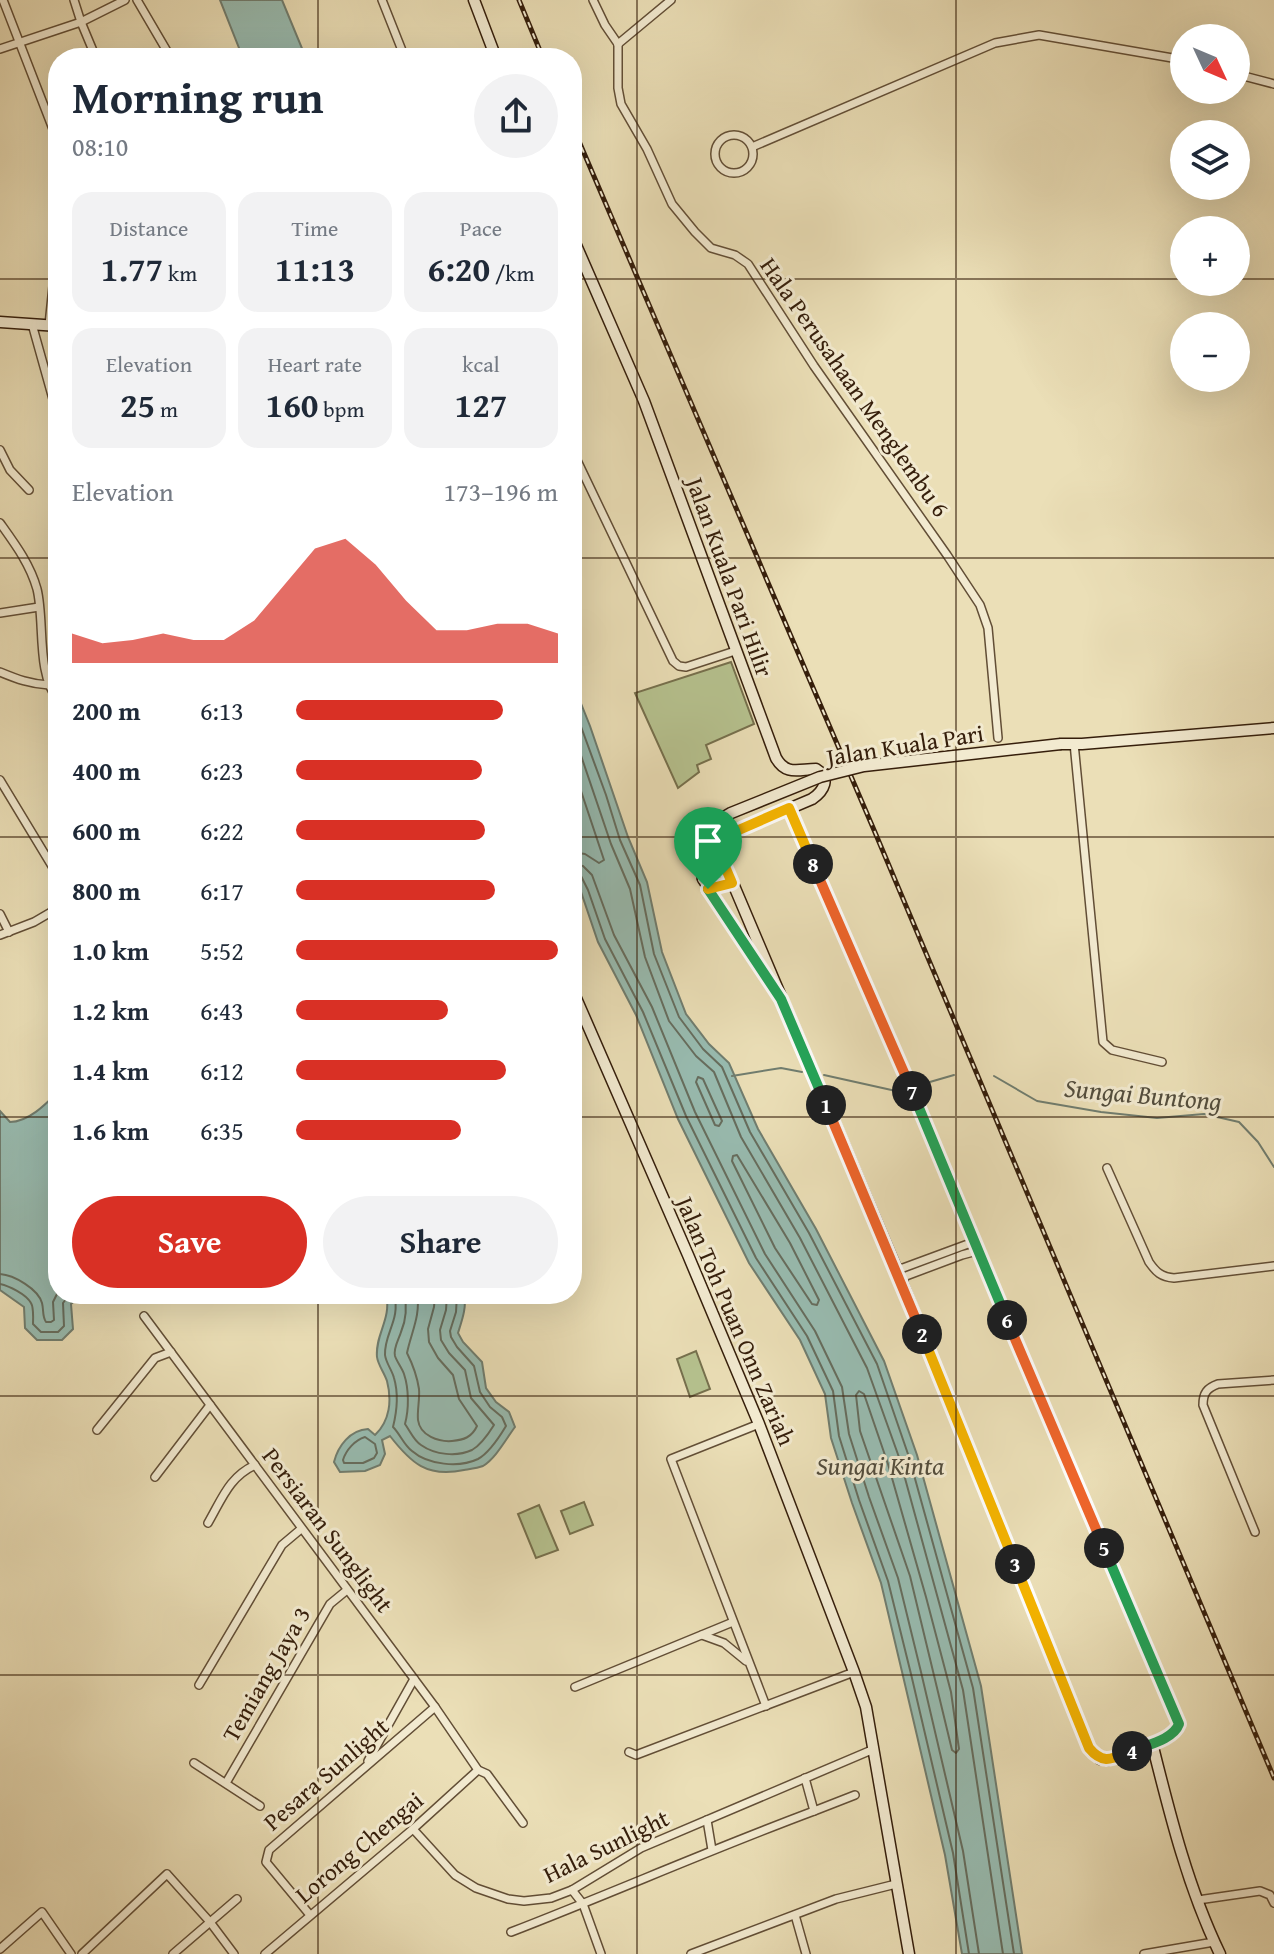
<!DOCTYPE html>
<meta charset="utf-8">
<style>
body{margin:0;font-family:"Gentium Book Plus",serif;background:#f2f2f3;color:#1f2937;height:100vh;display:flex;flex-direction:column;font-size:30px;white-space:nowrap}
*{box-sizing:border-box;margin:0}
p{font-size:26px;color:#747a83}
.icon{flex:none;width:44px;height:44px;fill:none;stroke:currentColor;stroke-width:2;stroke-linecap:round;stroke-linejoin:round}
.map{position:relative;flex:1;overflow:hidden}
.sheet{position:absolute;left:48px;top:48px;width:534px;height:1256px;display:flex;flex-direction:column;background:#fff;border-radius:32px;box-shadow:0 8px 32px #0002}
.sheet>*{flex:none}
.needle{width:52px;rotate:134deg}
.controls{position:absolute;left:1170px;top:24px;display:grid;gap:16px}
.controls a{display:grid;place-items:center;width:80px;height:80px;border-radius:50%;background:#fff;box-shadow:0 8px 32px #0002;font-size:40px}
.pin{position:absolute;display:grid;place-items:center;width:68px;height:68px;color:#fff;margin:-82px -34px;border-radius:50% 50% 50% 0;rotate:-45deg;box-shadow:0 0 8px #0007}
.pin .icon{rotate:45deg}
.km{position:absolute;width:40px;height:40px;margin:-20px;border-radius:50%;background:#222;color:#fff;font-size:22px;line-height:40px;text-align:center}
.round{display:grid;place-items:center;flex:none;width:84px;height:84px;border-radius:42px;background:#f2f2f3}
.headline{display:flex;align-items:center;justify-content:space-between;height:136px;padding:0 24px}
h1{font-size:44px;font-weight:600;line-height:60px}
.metrics{display:grid;grid-template-columns:repeat(3,1fr);gap:12px;height:136px;padding:8px 24px}
.metrics div{display:grid;align-content:center;border-radius:20px;background:#f2f2f3;text-align:center}
.metrics b{font-size:34px;font-weight:600}
.metrics small{font-size:22px;font-weight:400}
.metrics p{font-size:22px}
.chart{height:224px;padding:16px 24px}
.chart p{display:flex;justify-content:space-between}
.chart svg{width:100%;height:144px;margin-top:8px;fill:#d93025;opacity:.7}
.button{display:flex;gap:16px;margin-top:auto;padding:16px 24px}
.button a{flex:1;height:92px;border-radius:48px;background:#d93025;color:#fff;font-size:32px;font-weight:600;line-height:92px;text-align:center}
.button a+a{background:#f2f2f3;color:#1f2937}
ul{padding:0 24px;list-style:none;font-size:26px}
li{display:grid;grid-template-columns:128px 96px 1fr;align-items:center;height:60px}
li i{height:20px;border-radius:10px;background:#d93025}
.map>svg:first-child{display:block}
.green{fill:#b6c28f;stroke:#76704d;stroke-width:2}
.water{fill:#98bcb1;stroke:#707d6f;stroke-width:2}
.lines{fill:none;stroke-linecap:round;stroke-linejoin:round}
.shore{stroke:#666d5e;stroke-width:2}
.stream{stroke:#707d6f;stroke-width:2}
.street-casing{stroke:#624e36;stroke-width:10}
.secondary-casing{stroke:#351e0b;stroke-width:13}
.street{stroke:#f2ead0;stroke-width:7}
.secondary{stroke:#f2ead0;stroke-width:10}
.rail-casing{stroke:#351e0b;stroke-width:5}
.rail{stroke:#f2ead0;stroke-width:2;stroke-dasharray:6;stroke-linecap:butt}
.secondary-bridge-casing{stroke:#351e0b;stroke-width:13;stroke-linecap:butt}
.secondary-bridge{stroke:#f2ead0;stroke-width:10}
.split-1-casing{stroke:#fff;stroke-width:16}
.split-2-casing{stroke:#fff;stroke-width:16}
.split-3-casing{stroke:#fff;stroke-width:16}
.split-4-casing{stroke:#fff;stroke-width:16}
.split-5-casing{stroke:#fff;stroke-width:16}
.split-6-casing{stroke:#fff;stroke-width:16}
.split-7-casing{stroke:#fff;stroke-width:16}
.split-8-casing{stroke:#fff;stroke-width:16}
.split-9-casing{stroke:#fff;stroke-width:16}
.split-1{stroke:#22a559;stroke-width:10}
.split-2{stroke:#f0652b;stroke-width:10}
.split-3{stroke:#f5b400;stroke-width:10}
.split-4{stroke:#f5b400;stroke-width:10}
.split-5{stroke:#22a559;stroke-width:10}
.split-6{stroke:#f0652b;stroke-width:10}
.split-7{stroke:#22a559;stroke-width:10}
.split-8{stroke:#f0652b;stroke-width:10}
.split-9{stroke:#f5b400;stroke-width:10}
.grid{fill:none;stroke:#351e0b;stroke-width:2;stroke-opacity:0.55}
.labels{text-anchor:middle;dominant-baseline:central;stroke-width:6;stroke-linejoin:round;paint-order:stroke}
.street-label{font-size:24px;fill:#351e0b;stroke:#f2ead0}
.water-label{font-size:26px;font-style:italic;fill:#534d3d;stroke:#f2ead0}
</style>
<div class="map">
<svg width="1274" height="1954" viewBox="0 0 1274 1954">
<rect width="100%" height="100%" fill="#ebdfb7"/>
<filter id="stains"><feTurbulence type="fractalNoise" baseFrequency=".0025" numOctaves="4"/><feColorMatrix values="0 0 0 0 .2 0 0 0 0 .09 0 0 0 0 .02 0 0 0 .5 -.17"/></filter>
<radialGradient id="worn" r=".72"><stop offset=".6" stop-color="#630" stop-opacity="0"/><stop offset="1" stop-color="#630" stop-opacity=".3"/></radialGradient>
<g class="green">
<polygon points="731,662 754,724 706,745 711,759 697,765 699,772 678,788 635,693"/>
<polygon points="696,1351 710,1389 690,1397 677,1359"/>
<polygon points="584,1502 593,1525 570,1534 561,1511"/>
<polygon points="539,1505 558,1550 536,1558 518,1514"/>
</g>
<g class="water">
<polygon points="220,0 282,0 306,58 243,58"/>
<polygon points="572,681 590,726 628,837 647,882 662,952 686,1014 709,1044 729,1063 758,1129 816,1229 884,1361 917,1455 981,1686 1022,1954 962,1954 945,1855 903,1676 881,1583 852,1503 831,1438 825,1394 800,1340 749,1263 678,1119 636,1015 598,942 581,892 572,875"/>
<path d="M 58,1092 L 58,1294 L 83,1294 L 71,1304 L 73,1329 L 62,1340 L 37,1340 L 25,1328 L 24,1307 L 0,1290 L 0,1111 L 10,1122 C 28,1122 45,1105 58,1092 Z"/>
<path d="M 386,1294 L 464,1294 C 467,1307 462,1320 458,1333 L 463,1342 L 482,1362 L 486,1388 L 496,1402 L 509,1412 L 515,1427 C 506,1439 496,1458 483,1466 C 478,1468 470,1469 464,1470 C 427,1478 411,1463 390,1436 L 382,1440 L 385,1454 L 380,1465 L 365,1471 L 340,1472 L 334,1462 C 338,1446 350,1430 368,1429 L 375,1435 C 390,1421 392,1400 387,1381 C 384,1372 378,1365 377,1357 C 375,1334 392,1319 386,1294 Z"/>
</g>
<g class="lines">
<g class="shore">
<polyline points="572,702 606,795 620,840 640,885 654,954 679,1017 703,1049 722,1067 750,1132 809,1233 877,1364 909,1457 973,1688 1014,1954"/>
<polyline points="572,729 611,844 630,889 645,957 669,1021 696,1056 714,1072 741,1137 800,1238 867,1368 900,1460 963,1690 1003,1954"/>
<polyline points="572,764 604,860 599,863 585,854 572,852"/>
<polyline points="572,864 583,866 592,875 614,935 652,1007 695,1112 765,1254 815,1331 842,1387 849,1434 869,1497 898,1578 921,1672 963,1851 979,1954"/>
<polyline points="572,874 581,876 588,890 605,939 643,1012 686,1116 756,1258 807,1336 833,1391 839,1436 859,1500 888,1581 911,1674 953,1853 969,1954"/>
<polygon points="698,1077 703,1079 722,1121 719,1126 715,1125 696,1082"/>
<polygon points="737,1155 790,1243 819,1300 817,1305 812,1304 775,1248 732,1161 733,1156"/>
<path d="M 0,1274 C 14,1275 38,1289 42,1303 C 44,1311 42,1316 46,1322 L 51,1322 L 54,1320 L 53,1302 L 58,1292"/>
<path d="M 0,1284 C 9,1286 26,1294 31,1303 C 34,1308 33,1318 33,1324 L 41,1332 L 58,1332 L 64,1326 L 63,1303 L 70,1294"/>
<path d="M 394,1294 C 401,1320 384,1333 385,1355 C 386,1363 392,1370 394,1378 C 399,1395 397,1411 393,1427 C 400,1434 404,1445 412,1451 C 428,1465 459,1468 478,1459 C 489,1453 500,1436 506,1426 L 502,1417 L 490,1407 L 480,1392 L 474,1366 L 457,1347 L 451,1337 L 450,1331 L 456,1312 L 457,1294"/>
<path d="M 404,1294 C 407,1306 406,1320 401,1332 C 399,1339 393,1348 395,1356 C 397,1362 402,1368 404,1374 C 409,1389 409,1409 405,1424 C 410,1431 414,1441 421,1445 C 435,1455 457,1457 472,1450 C 481,1445 489,1433 494,1425 L 471,1398 L 465,1370 L 449,1353 L 441,1340 L 440,1330 L 446,1310 L 447,1294"/>
<path d="M 417,1294 C 421,1315 411,1333 407,1353 C 413,1365 417,1376 419,1389 C 420,1399 417,1410 418,1420 C 420,1436 439,1442 452,1441 C 464,1440 472,1437 477,1426 L 459,1399 L 453,1375 L 438,1358 L 429,1342 L 428,1329 L 434,1307 L 435,1294"/>
<polygon points="859,1391 864,1394 888,1464 926,1597 951,1692 959,1749 956,1753 952,1750 910,1576 860,1431 856,1395"/>
<path d="M 365,1437 L 375,1444 L 377,1453 L 374,1458 L 363,1463 L 344,1463 L 343,1460 C 346,1450 355,1440 365,1437 Z"/>
</g>
<g class="stream">
<polyline points="824,1075 896,1091 903,1090"/>
<polyline points="732,1076 781,1068 802,1072"/>
<polyline points="994,1076 1037,1101 1101,1112 1157,1118 1204,1114 1239,1122 1258,1142 1274,1167"/>
<polyline points="916,1086 954,1075"/>
</g>
<g class="street-casing">
<g id="street">
<polyline points="3,0 58,142"/>
<polyline points="74,0 81,22 96,58"/>
<polyline points="137,0 171,58"/>
<polyline points="382,0 405,58"/>
<polyline points="593,0 605,25 618,44"/>
<polyline points="618,44 618,88 621,104 647,149 672,204 695,232 711,248 735,255 748,264 814,366 947,555 980,605 988,628 998,738"/>
<polyline points="618,44 671,0"/>
<polyline points="0,49 81,22 125,0"/>
<polyline points="1236,74 1274,84"/>
<circle cx="734" cy="154" r="19"/>
<polyline points="752,147 995,43 1039,35 1184,60"/>
<polyline points="32,324 58,417"/>
<polyline points="49,325 58,238"/>
<polyline points="0,450 10,470 29,490"/>
<polyline points="572,450 673,661 679,666 686,667 735,651"/>
<path d="M 0,523 C 15,544 30,564 37,589 C 45,621 36,674 58,700"/>
<polyline points="0,613 39,607"/>
<path d="M 0,672 C 17,679 30,684 49,685"/>
<polyline points="1074,743 1103,1042 1112,1050 1162,1062"/>
<polyline points="0,780 58,876"/>
<polyline points="789,808 908,1081 972,1240 1174,1711 1179,1724 1177,1730 1152,1743"/>
<polyline points="0,914 9,932"/>
<polyline points="0,935 34,922 58,908"/>
<path d="M 1107,1168 L 1149,1262 C 1156,1272 1161,1277 1174,1278 L 1274,1266"/>
<polyline points="896,1268 903,1268 968,1244 972,1240"/>
<polyline points="902,1282 906,1276 962,1255 977,1251"/>
<polyline points="144,1316 435,1707 478,1770 487,1774 523,1823"/>
<polyline points="759,1424 671,1459 766,1706"/>
<polyline points="97,1430 155,1358 171,1352"/>
<polyline points="155,1477 210,1405"/>
<path d="M 208,1523 C 222,1499 229,1477 255,1465"/>
<path d="M 1255,1532 L 1203,1405 C 1203,1393 1207,1388 1218,1384 L 1274,1380"/>
<polyline points="702,1635 724,1643 746,1661"/>
<polyline points="199,1685 282,1545 301,1529"/>
<polyline points="575,1687 733,1622"/>
<polyline points="629,1752 636,1755 854,1672"/>
<polyline points="368,1761 414,1679"/>
<polyline points="194,1763 260,1806"/>
<polyline points="805,1778 814,1811 855,1795"/>
<polyline points="226,1783 330,1604 347,1590"/>
<polyline points="707,1820 712,1850"/>
<polyline points="413,1829 455,1875 476,1888 508,1899 524,1901 551,1898 572,1890 641,1848 874,1749"/>
<polyline points="572,1890 583,1904 601,1954"/>
<polyline points="1198,1900 1260,1891 1270,1895 1274,1903"/>
<polyline points="310,1915 266,1862 269,1850 435,1707"/>
<polyline points="795,1915 806,1954"/>
<path d="M 511,1932 C 612,1893 712,1849 814,1811"/>
<polyline points="0,1949 42,1912 71,1954"/>
<polyline points="82,1954 167,1874 210,1922 234,1954"/>
<polyline points="173,1954 237,1899"/>
<polyline points="265,1954 413,1829 478,1770"/>
<polyline points="691,1954 836,1899 896,1884"/>
<polyline points="1144,1954 1214,1942"/>
</g>
</g>
<g class="secondary-casing">
<g id="secondary">
<polyline points="474,0 496,58"/>
<path d="M 572,236 L 644,401 L 776,758 C 786,776 799,769 816,769 C 831,778 824,791 812,799 L 725,836 C 716,848 724,861 729,874 L 896,1268 L 1089,1748 L 1100,1759 L 1108,1760 L 1152,1743 C 1170,1815 1188,1888 1220,1954"/>
<polyline points="0,322 58,326"/>
<polyline points="1061,744 1082,744 1274,728"/>
<polyline points="703,879 767,978"/>
<polyline points="708,889 732,883"/>
<polyline points="572,989 688,1255 759,1424 854,1672 866,1707 909,1954"/>
</g>
</g>
<use href="#street" class="street"/>
<use href="#secondary" class="secondary"/>
<g class="rail-casing">
<g id="rail">
<polyline points="519,0 543,58"/>
<polyline points="572,125 874,830 1274,1778"/>
</g>
</g>
<use href="#rail" class="rail"/>
<g class="secondary-bridge-casing">
<path id="secondary-bridge" d="M 703,879 C 697,847 702,829 731,813 L 820,777 L 864,766 L 1061,744"/>
</g>
<use href="#secondary-bridge" class="secondary-bridge"/>
</g>
<g class="lines">
<g class="split-1-casing">
<polyline id="split-1" points="708,889 781,999 826,1105"/>
</g>
<g class="split-2-casing">
<polyline id="split-2" points="826,1105 922,1334"/>
</g>
<g class="split-3-casing">
<polyline id="split-3" points="922,1334 1015,1564"/>
</g>
<g class="split-4-casing">
<path id="split-4" d="M 1015,1564 L 1089,1748 C 1104,1766 1113,1758 1132,1751"/>
</g>
<g class="split-5-casing">
<path id="split-5" d="M 1104,1548 L 1179,1724 C 1173,1740 1146,1745 1132,1751"/>
</g>
<g class="split-6-casing">
<polyline id="split-6" points="1007,1320 1104,1548"/>
</g>
<g class="split-7-casing">
<polyline id="split-7" points="912,1091 1007,1320"/>
</g>
<g class="split-8-casing">
<polyline id="split-8" points="813,864 912,1091"/>
</g>
<g class="split-9-casing">
<path id="split-9" d="M 708,889 L 732,883 C 726,868 715,850 725,836 L 789,808 L 813,864"/>
</g>
<use href="#split-1" class="split-1"/>
<use href="#split-2" class="split-2"/>
<use href="#split-3" class="split-3"/>
<use href="#split-4" class="split-4"/>
<use href="#split-5" class="split-5"/>
<use href="#split-6" class="split-6"/>
<use href="#split-7" class="split-7"/>
<use href="#split-8" class="split-8"/>
<use href="#split-9" class="split-9"/>
</g>
<path class="grid" d="M 318,0 L 318,58M 637,0 L 637,1954M 956,0 L 956,1954M 0,279 L 58,279M 572,279 L 1184,279M 1236,279 L 1274,279M 0,558 L 58,558M 572,558 L 1274,558M 0,837 L 58,837M 572,837 L 1274,837M 0,1117 L 58,1117M 572,1117 L 1274,1117M 318,1294 L 318,1954M 0,1396 L 1274,1396M 0,1675 L 1274,1675"/>
<g class="labels">
<g class="street-label">
<text transform="translate(855 387) rotate(55)">Hala Perusahaan Menglembu 6</text>
<text transform="translate(730 577) rotate(70)">Jalan Kuala Pari Hilir</text>
<text transform="translate(905 745) rotate(-9)">Jalan Kuala Pari</text>
<text transform="translate(736 1321) rotate(67)">Jalan Toh Puan Onn Zariah</text>
<text transform="translate(328 1530) rotate(53)">Persiaran Sunglight</text>
<text transform="translate(266 1674) rotate(-60)">Temiang Jaya 3</text>
<text transform="translate(326 1774) rotate(-41)">Pesara Sunlight</text>
<text transform="translate(606 1846) rotate(-26)">Hala Sunlight</text>
<text transform="translate(359 1847) rotate(-40)">Lorong Chengai</text>
</g>
<g class="water-label">
<text transform="translate(1143 1094) rotate(5)">Sungai Buntong</text>
<text x="880" y="1465">Sungai Kinta</text>
</g>
</g>
<rect width="100%" height="100%" filter="url(#stains)"/>
<rect width="100%" height="100%" fill="url(#worn)"/>
</svg>
<div class="controls">
<a><svg class="needle" viewBox="-14 -14 28 28"><path d="M0-13l5 13h-10z" fill="#e53935"/><path d="M0 13l5-13h-10z" fill="#747a83"/></svg></a>
<a><svg class="icon" aria-label="layers" viewBox="0 0 24 24"><path d="M12 4l9 5-9 5-9-5zM3 14l9 5 9-5"/></svg></a>
<a>+</a>
<a>−</a>
</div>
<div class="pin" style="left:708px;top:889px;background:#1e9e55"><svg class="icon" aria-label="arrive" viewBox="0 0 24 24"><path d="M6 21V4h12l-3 4 3 4H6"/></svg></div>
<b class="km" style="left:826px;top:1105px">1</b>
<b class="km" style="left:922px;top:1334px">2</b>
<b class="km" style="left:1015px;top:1564px">3</b>
<b class="km" style="left:1132px;top:1751px">4</b>
<b class="km" style="left:1104px;top:1548px">5</b>
<b class="km" style="left:1007px;top:1320px">6</b>
<b class="km" style="left:912px;top:1091px">7</b>
<b class="km" style="left:813px;top:864px">8</b>
<section class="sheet">
<div class="headline"><div><h1>Morning run</h1><p>08:10</p></div><a class="round"><svg class="icon" aria-label="share" viewBox="0 0 24 24"><path d="M12 15V3M7 8l5-5 5 5M5 13v7h14v-7"/></svg></a></div>
<div class="metrics">
<div><p>Distance</p><b>1.77<small> km</small></b></div>
<div><p>Time</p><b>11:13</b></div>
<div><p>Pace</p><b>6:20<small> /km</small></b></div>
</div>
<div class="metrics">
<div><p>Elevation</p><b>25<small> m</small></b></div>
<div><p>Heart rate</p><b>160<small> bpm</small></b></div>
<div><p>kcal</p><b>127</b></div>
</div>
<div class="chart"><p><span>Elevation</span>173–196 m</p>
<svg viewBox="0 0 160 44" preserveAspectRatio="none"><path d="M0 44V35L10 38L20 37L30 35L40 37L50 37L60 31L70 20L80 9L90 6L100 14L110 25L120 34L130 34L140 32L150 32L160 35V44z"/></svg>
</div>
<ul>
<li><b>200 m</b>6:13<i style="width:79%"></i></li>
<li><b>400 m</b>6:23<i style="width:71%"></i></li>
<li><b>600 m</b>6:22<i style="width:72%"></i></li>
<li><b>800 m</b>6:17<i style="width:76%"></i></li>
<li><b>1.0 km</b>5:52<i style="width:100%"></i></li>
<li><b>1.2 km</b>6:43<i style="width:58%"></i></li>
<li><b>1.4 km</b>6:12<i style="width:80%"></i></li>
<li><b>1.6 km</b>6:35<i style="width:63%"></i></li>
</ul>
<div class="button"><a>Save</a><a>Share</a></div>
</section>
</div>
